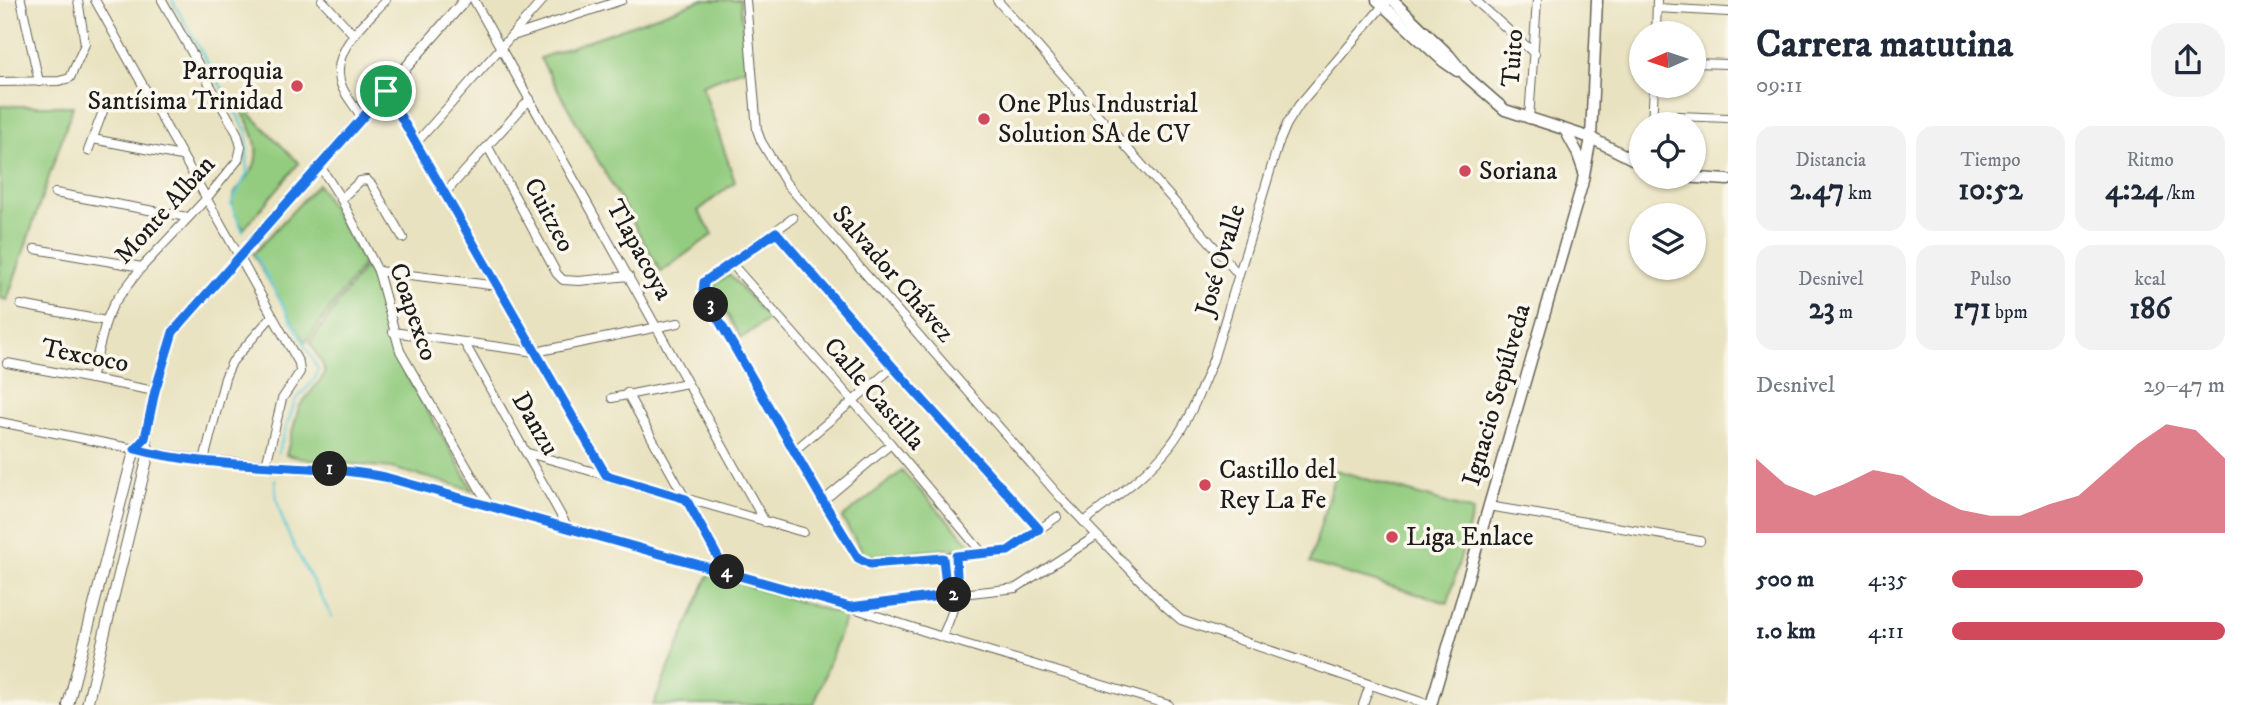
<!DOCTYPE html>
<html lang="es">
<meta charset="utf-8">
<style>
body{margin:0;font-family:"IM FELL DW Pica",serif;background:#f2f2f3;color:#1f2937;height:100vh;display:flex;flex-direction:column;font-size:26px;white-space:nowrap}
*{box-sizing:border-box;margin:0}
p{font-size:23px;color:#747a83}
.icon{flex:none;width:38px;height:38px;fill:none;stroke:currentColor;stroke-width:2;stroke-linecap:round;stroke-linejoin:round}
.map{position:relative;flex:1;overflow:hidden}
.side{display:flex;flex-direction:column;background:#fff;width:525px}
.side>*{flex:none}
.needle{width:46px;rotate:267deg}
.fabs{position:absolute;left:1629px;top:21px;display:grid;gap:14px}
.fabs a{display:grid;place-items:center;width:77px;height:77px;border-radius:50%;background:#fff;box-shadow:0 2px 5px #0004;font-size:35px}
.pin{position:absolute;display:grid;place-items:center;width:60px;height:60px;color:#fff;margin:-30px;border:4px solid #fff;border-radius:50%;box-shadow:0 2px 7px #0007}
.km{position:absolute;width:35px;height:35px;margin:-18px;border-radius:50%;background:#222;color:#fff;font-size:19px;line-height:35px;text-align:center}
.round{display:grid;place-items:center;flex:none;width:74px;height:74px;border-radius:28px;background:#f2f2f3}
.overview{display:flex;align-items:center;justify-content:space-between;height:119px;padding:0 28px}
h1{font-size:38px;font-weight:800;line-height:52px}
.figures{display:grid;grid-template-columns:repeat(3,1fr);gap:10px;height:119px;padding:7px 28px}
.figures div{display:grid;align-content:center;border-radius:18px;background:#f2f2f3;text-align:center}
.figures b{font-size:30px;font-weight:800}
.figures small{font-size:19px;font-weight:400}
.figures p{font-size:19px}
.chart{height:196px;padding:14px 28px}
.chart p{display:flex;justify-content:space-between}
.chart svg{width:100%;height:126px;margin-top:7px;fill:#d1495b;opacity:.7}
ul{padding:0 28px;list-style:none;font-size:23px}
li{display:grid;grid-template-columns:112px 84px 1fr;align-items:center;height:52px}
li i{height:18px;border-radius:9px;background:#d1495b}
main{display:flex;flex:1;min-height:0}
.map>svg:first-child{display:block}
.green{fill:#93cc7f;stroke:#58744e;stroke-width:2}
.lines{fill:none;stroke-linecap:round;stroke-linejoin:round}
.stream{stroke:#5dcad4;stroke-width:2.5}
.minor-casing{stroke:#646155;stroke-width:10}
.tertiary-casing{stroke:#646155;stroke-width:12}
.secondary-casing{stroke:#646155;stroke-width:13}
.minor{stroke:#fff;stroke-width:8}
.tertiary{stroke:#fff;stroke-width:10}
.secondary{stroke:#fff;stroke-width:10}
.route-casing{stroke:#fff;stroke-width:14}
.route{stroke:#1a73e8;stroke-width:9}
.poi-dot{fill:#d1495b;stroke:#fbf7ec;stroke-width:2.5}
.labels{text-anchor:middle;dominant-baseline:central;stroke-width:7;stroke-linejoin:round;paint-order:stroke}
.street-label{font-size:26px;fill:#1c1c1c;stroke:#fbf7ec}
.poi-label{font-size:26px;fill:#1c1c1c;stroke:#fbf7ec;text-anchor:start}
</style>
<main>
<div class="map">
<svg width="1728" height="705" viewBox="0 0 1728 705">
<rect width="100%" height="100%" fill="#fbf7ec"/>
<filter id="ink" filterUnits="userSpaceOnUse"><feTurbulence type="fractalNoise" baseFrequency=".0143" numOctaves="2"/><feDisplacementMap in="SourceGraphic" scale="14" xChannelSelector="R" yChannelSelector="G"/><feConvolveMatrix kernelMatrix="1 2 1 2 8 2 1 2 1" color-interpolation-filters="sRGB"/></filter>
<filter id="wash" filterUnits="userSpaceOnUse"><feTurbulence type="fractalNoise" baseFrequency=".00686" numOctaves="4" result="noise"/><feDisplacementMap in="SourceGraphic" scale="28" xChannelSelector="R" yChannelSelector="G"/><feGaussianBlur stdDeviation="1.57" result="paint"/><feColorMatrix in="noise" values="0 0 0 0 0 0 0 0 0 0 0 0 0 0 0 0 0 1.4 0 .05"/><feComposite in="paint" operator="in"/></filter>
<g filter="url(#wash)">
<rect width="100%" height="100%" fill="#e9e2c0"/>
<g class="green">
<polygon points="701,0 740,0 746,68 702,85 735,182 698,211 713,234 661,272 540,58"/>
<path d="M 237,101 L 299,163 L 244,229 C 210,184 261,189 256,147 C 255,132 243,115 237,101 Z"/>
<polygon points="0,106 73,106 7,300 0,298"/>
<polygon points="318,184 364,263 305,343 253,254"/>
<polygon points="368,262 399,363 456,459 473,490 391,468 310,460 286,455 299,407 325,374 323,365 310,342"/>
<polygon points="729,274 769,319 741,338 712,287"/>
<polygon points="1336,470 1473,511 1448,603 1310,563"/>
<polygon points="902,471 973,547 865,556 842,518"/>
<polygon points="709,574 846,616 814,705 653,705"/>
</g>
<g class="lines">
<g class="stream">
<polyline points="172,0 247,132 247,174 231,204 243,232"/>
<polyline points="256,256 318,369 315,379 295,401 278,453"/>
<path d="M 275,480 C 275,525 312,577 332,617"/>
</g>
</g>
</g>
<g filter="url(#ink)">
<g class="lines">
<g class="minor-casing">
<g id="minor">
<polyline points="21,0 39,82"/>
<polyline points="95,0 299,363 300,372 282,399 266,465"/>
<polyline points="322,0 354,35"/>
<polyline points="474,0 765,522"/>
<polyline points="746,0 757,130 761,141 786,183 1061,498 1165,606 1181,620 1430,705"/>
<polyline points="997,0 1239,275"/>
<polyline points="1475,0 1535,54"/>
<polyline points="1657,8 1728,12"/>
<polyline points="1656,33 1657,0"/>
<polyline points="513,36 622,0"/>
<polyline points="1694,63 1728,64"/>
<polyline points="0,82 59,81 70,78 85,44 78,0"/>
<polyline points="386,91 606,475"/>
<polyline points="1653,115 1728,118"/>
<path d="M 362,118 C 356,108 348,99 343,89 C 326,54 365,23 386,0"/>
<polyline points="1529,119 1537,0"/>
<polyline points="1652,124 1654,86"/>
<polyline points="93,139 181,156"/>
<polyline points="417,142 543,0"/>
<polyline points="488,147 557,274 563,280 579,281 629,276"/>
<polyline points="88,151 106,103"/>
<polyline points="320,166 341,199 378,271 400,351 490,507"/>
<polyline points="446,192 530,99"/>
<polyline points="55,193 187,217"/>
<polyline points="341,199 360,181 367,180 372,185 403,238"/>
<polyline points="793,218 704,282 703,293 823,501 858,558 870,564 1008,551 1057,517"/>
<polyline points="776,232 893,367 1039,529"/>
<polyline points="35,249 142,267"/>
<polyline points="731,263 891,444 983,554"/>
<polyline points="378,271 498,286"/>
<polyline points="21,305 106,321"/>
<polyline points="393,332 535,352 678,323"/>
<polyline points="464,342 568,528"/>
<polyline points="7,363 155,391"/>
<polyline points="91,379 106,321 114,303 142,267 206,199 238,160 241,147 237,133 162,0"/>
<polyline points="627,393 726,572"/>
<polyline points="612,398 687,383"/>
<polyline points="0,422 149,452 204,460 355,471 385,477 850,607 942,637 1169,705"/>
<polyline points="795,450 893,367"/>
<polyline points="528,453 803,532"/>
<polyline points="204,460 225,378 232,362 272,316"/>
<polyline points="823,501 891,444"/>
<polyline points="1488,506 1700,541"/>
<path d="M 1084,522 C 1112,499 1146,476 1169,447 C 1189,422 1201,389 1213,360 L 1278,145 L 1287,124 L 1299,105 L 1386,2"/>
<polyline points="943,558 948,597"/>
<polyline points="853,606 1016,588 1096,536"/>
<path d="M 942,637 C 958,602 958,594 956,556"/>
<polyline points="1363,705 1370,685"/>
</g>
</g>
<g class="tertiary-casing">
<g id="tertiary">
<polyline points="253,242 465,0"/>
<polyline points="68,705 131,463 135,449 145,438"/>
<polyline points="87,705 149,452 145,438 155,391 173,332 244,252"/>
</g>
</g>
<g class="secondary-casing">
<g id="secondary">
<polyline points="1377,0 1444,62 1457,71"/>
<polyline points="1392,0 1449,55 1466,76 1505,110 1591,138 1642,164"/>
<polyline points="1565,130 1577,152 1584,172"/>
<polyline points="1683,177 1728,180"/>
<polyline points="1431,705 1582,185 1591,138 1597,0"/>
</g>
</g>
<use href="#minor" class="minor"/>
<use href="#tertiary" class="tertiary"/>
<use href="#secondary" class="secondary"/>
</g>
</g>
<g class="lines" filter="url(#ink)">
<g class="route-casing">
<path id="route" d="M 386,91 L 173,332 L 155,391 L 145,438 L 135,449 C 216,471 303,461 385,477 L 850,607 L 958,594 L 956,556 L 1008,551 L 1039,529 L 893,367 L 776,232 L 704,282 L 703,293 L 823,501 L 858,558 L 870,564 L 943,558 L 947,595 L 850,607 L 726,572 L 686,499 L 606,475 L 386,91"/>
</g>
<use href="#route" class="route"/>
</g>
<g class="poi-dot">
<circle cx="297" cy="86" r="7"/>
<circle cx="984" cy="119" r="7"/>
<circle cx="1465" cy="171" r="7"/>
<circle cx="1205" cy="485" r="7"/>
<circle cx="1392" cy="537" r="7"/>
</g>
<g class="labels">
<g class="street-label">
<text transform="translate(1513 58) rotate(-86)">Tuito</text>
<text transform="translate(165 210) rotate(-48)">Monte Alban</text>
<text transform="translate(549 215) rotate(62)">Cuitzeo</text>
<text transform="translate(639 250) rotate(61)">Tlapacoya</text>
<text transform="translate(1221 260) rotate(-73)">José Ovalle</text>
<text transform="translate(893 274) rotate(49)">Salvador Chávez</text>
<text transform="translate(413 312) rotate(71)">Coapexco</text>
<text transform="translate(85 356) rotate(11)">Texcoco</text>
<text transform="translate(874 394) rotate(49)">Calle Castilla</text>
<text transform="translate(1497 395) rotate(-74)">Ignacio Sepúlveda</text>
<text transform="translate(535 424) rotate(60)">Danzu</text>
</g>
<g class="poi-label">
<text x="283" y="71" text-anchor="end">Parroquia<tspan x="283" dy="30">Santísima Trinidad</tspan></text>
<text x="998" y="104">One Plus Industrial<tspan x="998" dy="30">Solution SA de CV</tspan></text>
<text x="1479" y="171">Soriana</text>
<text x="1219" y="470">Castillo del<tspan x="1219" dy="30">Rey La Fe</tspan></text>
<text x="1406" y="537">Liga Enlace</text>
</g>
</g>
</svg>
<div class="fabs">
<a><svg class="needle" viewBox="-14 -14 28 28"><path d="M0-13l5 13h-10z" fill="#e53935"/><path d="M0 13l5-13h-10z" fill="#747a83"/></svg></a>
<a><svg class="icon" aria-label="locate" viewBox="0 0 24 24"><circle cx="12" cy="12" r="6"/><path d="M12 2v4M12 18v4M2 12h4M18 12h4"/></svg></a>
<a><svg class="icon" aria-label="layers" viewBox="0 0 24 24"><path d="M12 4l9 5-9 5-9-5zM3 14l9 5 9-5"/></svg></a>
</div>
<div class="pin" style="left:386px;top:91px;background:#1e9e55"><svg class="icon" aria-label="arrive" viewBox="0 0 24 24"><path d="M6 21V4h12l-3 4 3 4H6"/></svg></div>
<b class="km" style="left:330px;top:469px">1</b>
<b class="km" style="left:954px;top:595px">2</b>
<b class="km" style="left:711px;top:305px">3</b>
<b class="km" style="left:727px;top:572px">4</b>
</div>
<section class="side">
<div class="overview"><div><h1>Carrera matutina</h1><p>09:11</p></div><a class="round"><svg class="icon" aria-label="share" viewBox="0 0 24 24"><path d="M12 15V3M7 8l5-5 5 5M5 13v7h14v-7"/></svg></a></div>
<div class="figures">
<div><p>Distancia</p><b>2.47<small> km</small></b></div>
<div><p>Tiempo</p><b>10:52</b></div>
<div><p>Ritmo</p><b>4:24<small> /km</small></b></div>
</div>
<div class="figures">
<div><p>Desnivel</p><b>23<small> m</small></b></div>
<div><p>Pulso</p><b>171<small> bpm</small></b></div>
<div><p>kcal</p><b>186</b></div>
</div>
<div class="chart"><p><span>Desnivel</span>29–47 m</p>
<svg viewBox="0 0 160 44" preserveAspectRatio="none"><path d="M0 44V18L10 27L20 31L30 27L40 22L50 24L60 31L70 36L80 38L90 38L100 34L110 31L120 22L130 13L140 6L150 8L160 18V44z"/></svg>
</div>
<ul>
<li><b>500 m</b>4:35<i style="width:70%"></i></li>
<li><b>1.0 km</b>4:11<i style="width:100%"></i></li>
</ul>
</section>
</main>
